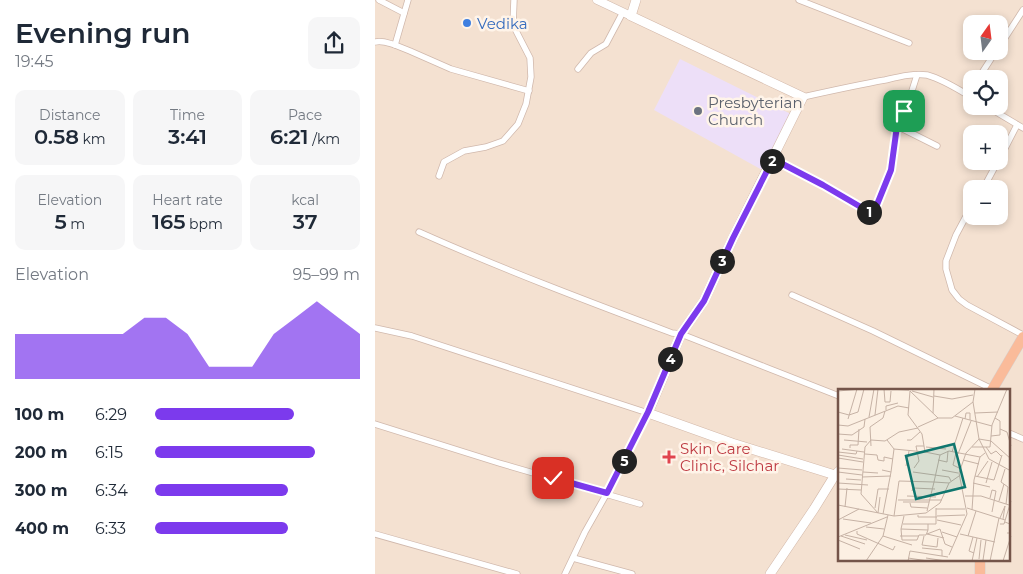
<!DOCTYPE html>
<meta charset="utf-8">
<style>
body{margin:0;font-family:Montserrat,sans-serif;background:#f6f6f7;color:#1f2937;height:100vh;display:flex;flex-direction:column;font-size:19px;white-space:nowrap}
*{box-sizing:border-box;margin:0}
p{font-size:16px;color:#747a83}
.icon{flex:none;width:28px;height:28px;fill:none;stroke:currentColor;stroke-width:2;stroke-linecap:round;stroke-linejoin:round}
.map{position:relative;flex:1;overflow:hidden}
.drawer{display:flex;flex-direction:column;background:#fff;width:375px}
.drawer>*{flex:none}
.needle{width:32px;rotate:14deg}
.buttons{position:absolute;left:588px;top:15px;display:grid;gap:10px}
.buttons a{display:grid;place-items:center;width:45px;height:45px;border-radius:10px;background:#fff;box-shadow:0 2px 8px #0003;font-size:25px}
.pin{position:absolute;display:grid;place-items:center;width:42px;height:42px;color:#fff;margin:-21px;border-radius:10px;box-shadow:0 2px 8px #0006}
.km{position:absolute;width:25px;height:25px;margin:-12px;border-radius:50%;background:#222;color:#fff;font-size:14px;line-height:25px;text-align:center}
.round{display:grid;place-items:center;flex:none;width:52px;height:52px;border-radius:10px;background:#f6f6f7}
.headline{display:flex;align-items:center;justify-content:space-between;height:85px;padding:0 15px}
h1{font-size:28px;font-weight:600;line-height:38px}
.metrics{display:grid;grid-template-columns:repeat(3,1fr);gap:8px;height:85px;padding:5px 15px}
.metrics div{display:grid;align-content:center;border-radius:10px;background:#f6f6f7;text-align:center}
.metrics b{font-size:21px;font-weight:600}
.metrics small{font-size:14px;font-weight:400}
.metrics p{font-size:14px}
.chart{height:140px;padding:10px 15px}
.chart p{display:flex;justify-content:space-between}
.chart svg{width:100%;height:90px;margin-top:5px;fill:#7c3aed;opacity:.7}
ul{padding:0 15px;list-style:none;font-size:16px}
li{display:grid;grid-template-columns:80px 60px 1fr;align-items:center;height:38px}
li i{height:12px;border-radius:6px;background:#7c3aed}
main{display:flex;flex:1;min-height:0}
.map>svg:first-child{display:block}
.residential{fill:#f4e1d1;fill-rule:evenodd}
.education{fill:#eddff8}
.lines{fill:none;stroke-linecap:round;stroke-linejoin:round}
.minor-casing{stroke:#d0b8ac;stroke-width:7}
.tertiary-casing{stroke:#d0b8ac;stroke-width:9}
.secondary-casing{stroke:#d3b8a9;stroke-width:10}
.trunk-casing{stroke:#d8cfcc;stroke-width:11}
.minor{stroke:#fff;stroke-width:5.5}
.tertiary{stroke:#fff;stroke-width:8}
.secondary{stroke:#fff;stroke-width:9}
.trunk{stroke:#fabb9a;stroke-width:10}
.route-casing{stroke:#fff;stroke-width:10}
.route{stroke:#7c3aed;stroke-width:6}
.shop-dot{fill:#3f7fe0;stroke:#fff4e9;stroke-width:2}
.worship-dot{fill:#6b7280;stroke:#fff4e9;stroke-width:2}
.health-dot{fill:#e0444e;stroke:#fff4e9;stroke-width:2}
.labels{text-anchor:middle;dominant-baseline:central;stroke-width:5;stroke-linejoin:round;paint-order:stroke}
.shop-label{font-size:15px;fill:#366cbe;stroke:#fff4e9;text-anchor:start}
.worship-label{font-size:15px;fill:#5b616d;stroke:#fff4e9;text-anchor:start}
.health-label{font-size:15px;fill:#be3a42;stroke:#fff4e9;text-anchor:start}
.inset-road{fill:none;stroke:#c6b2a5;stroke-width:1}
.view{fill:#0f766e;fill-opacity:0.15;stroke:#0f766e;stroke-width:2.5}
.inset-edge{fill:none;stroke:#745449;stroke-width:2.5}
</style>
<main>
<section class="drawer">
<div class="headline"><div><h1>Evening run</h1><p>19:45</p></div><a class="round"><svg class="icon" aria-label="share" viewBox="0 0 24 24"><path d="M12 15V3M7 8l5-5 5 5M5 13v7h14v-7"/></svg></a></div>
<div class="metrics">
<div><p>Distance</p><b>0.58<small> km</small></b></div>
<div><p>Time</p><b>3:41</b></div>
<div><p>Pace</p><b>6:21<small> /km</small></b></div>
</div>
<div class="metrics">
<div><p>Elevation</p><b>5<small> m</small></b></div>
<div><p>Heart rate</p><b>165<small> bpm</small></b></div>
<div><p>kcal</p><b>37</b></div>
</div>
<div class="chart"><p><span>Elevation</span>95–99 m</p>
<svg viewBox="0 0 160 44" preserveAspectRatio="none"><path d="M0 44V22L10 22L20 22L30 22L40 22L50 22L60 14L70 14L80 22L90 38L100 38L110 38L120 22L130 14L140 6L150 14L160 22V44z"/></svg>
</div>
<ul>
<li><b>100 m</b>6:29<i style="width:68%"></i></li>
<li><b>200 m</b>6:15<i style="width:78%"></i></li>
<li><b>300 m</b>6:34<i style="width:65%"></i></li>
<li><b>400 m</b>6:33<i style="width:65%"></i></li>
</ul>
</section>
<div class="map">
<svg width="648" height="574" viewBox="0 0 648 574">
<rect width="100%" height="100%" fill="#fcf0e3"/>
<path class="residential" d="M 0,0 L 648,0 L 648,574 L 0,574 ZM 596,24 L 624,24 L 624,51 L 596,51 ZM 596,79 L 624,79 L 624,106 L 596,106 ZM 596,134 L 624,134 L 624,161 L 596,161 ZM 596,189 L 624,189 L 624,216 L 596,216 ZM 464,390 L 634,390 L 634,560 L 464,560 Z"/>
<polygon class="education" points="305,59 422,117 389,171 279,110"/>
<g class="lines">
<g class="minor-casing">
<g id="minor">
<polyline points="4,0 29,13"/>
<polyline points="424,0 534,43"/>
<path d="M 0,42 C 7,40 13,43 20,45 L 33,0"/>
<polyline points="20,45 35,51 76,69 154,91"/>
<polyline points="624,47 648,10"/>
<polyline points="203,69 216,53 231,44 248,12"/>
<polyline points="603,79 621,51"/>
<path d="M 428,97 C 455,91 482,85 510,80 C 523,77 538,73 552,75 C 567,79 583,89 596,97"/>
<polyline points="611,106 648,128"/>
<polyline points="522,126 562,146"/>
<polyline points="397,159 448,185 493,211 496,213 499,212 516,170 524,121 534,100 542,75"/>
<polyline points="624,160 642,125"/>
<polyline points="64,176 69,162 89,151 111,147 128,141 143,124 151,104 156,77 155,58 138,25 139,0"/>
<polyline points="608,189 623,161"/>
<polyline points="596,207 581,235 571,261 571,269 577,290 584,299 592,305 648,335"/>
<path d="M 44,232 C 127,269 212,301 297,333 L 306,334 L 390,367 L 464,396"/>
<polyline points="417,295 498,331 617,389"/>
<polyline points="0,328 37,336 273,413 232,493 210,532 190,574"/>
<polyline points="0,424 124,463 265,504"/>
<polyline points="634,433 648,439"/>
<polyline points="0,534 142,574"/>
<polyline points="198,558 257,574"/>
</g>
</g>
<g class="tertiary-casing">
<polyline id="tertiary" points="222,0 256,16"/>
</g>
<g class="secondary-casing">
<g id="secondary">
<polyline points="261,0 256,16 428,97 358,238 329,301 306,334 273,413 357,443 460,475"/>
<polyline points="395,574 439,509 460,475 464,471"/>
</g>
</g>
<g class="trunk-casing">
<g id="trunk">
<polyline points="617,390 648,337"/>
<polyline points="605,574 605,560"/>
</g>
</g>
<use href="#minor" class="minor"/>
<use href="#tertiary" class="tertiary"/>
<use href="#secondary" class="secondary"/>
<use href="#trunk" class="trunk"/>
</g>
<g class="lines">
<g class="route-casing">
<polyline id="route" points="178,478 232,493 273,412 306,334 329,301 358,238 398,159 448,185 496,213 499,212 516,170 522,126 529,111"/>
</g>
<use href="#route" class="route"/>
</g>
<circle class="shop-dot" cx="92" cy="23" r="5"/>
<circle class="worship-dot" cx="323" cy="111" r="5"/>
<path class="health-dot" d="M291.5 449.5h5v5h5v5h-5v5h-5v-5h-5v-5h5z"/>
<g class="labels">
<g class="shop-label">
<text x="102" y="23">Vedika</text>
</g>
<g class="worship-label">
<text x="333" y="102">Presbyterian<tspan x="333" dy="17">Church</tspan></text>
</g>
<g class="health-label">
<text x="305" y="448">Skin Care<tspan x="305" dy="17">Clinic, Silchar</tspan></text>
</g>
</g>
<g transform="translate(463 389)">
<rect width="172" height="172" fill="#fcf0e3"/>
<path class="inset-road" d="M 46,0 L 47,13 L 52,13 L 53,2M 49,0 L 71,1M 0,2 L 22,0M 72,2 L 70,26 L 84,45 L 87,63 L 102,66 L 96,93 L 111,94M 72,2 L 100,29 L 114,29 L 135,13M 74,2 L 95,8M 96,7 L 114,10 L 135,6M 48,21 L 48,17 L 60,14M 0,23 L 11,26 L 20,23 L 26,0M 95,24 L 96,0M 137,24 L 160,23M 37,26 L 40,0M 117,27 L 154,37M 31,28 L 36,0M 157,29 L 162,32 L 162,40 L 169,43 L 173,57M 10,30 L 19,0M 127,30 L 128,24 L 132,24 L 132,31M 0,36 L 10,37 L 60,17 L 71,19M 80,38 L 100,29M 0,45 L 14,46 L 26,38 L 27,30M 153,47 L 162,46 L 162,40M 6,51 L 29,53M 49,51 L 56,60 L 87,63M 69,51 L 73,51 L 82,43M 33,57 L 32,38 L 45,29 L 47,22M 88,58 L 108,60M 134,58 L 152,58 L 154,36 L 169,0M 148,58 L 153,65 L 158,62 L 164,68M 12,59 L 12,56 L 20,56 L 21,40M 4,60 L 26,63M 0,63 L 18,65 L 19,62M 114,63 L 125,29M 118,64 L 115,76 L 123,80M 27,65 L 39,66 L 40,71 L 46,72 L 46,68 L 55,70M 120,65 L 133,32M 0,66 L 25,70M 102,66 L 111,62 L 142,68M 0,69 L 25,73M 173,70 L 153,52 L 141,50 L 151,70 L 173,82M 100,71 L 109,73 L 110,62M 125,71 L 141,75M 68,77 L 71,62M 0,79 L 24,81M 76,79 L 81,72 L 78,57 L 86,57M 167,80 L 163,93 L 170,98 L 168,115M 44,81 L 53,83 L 45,125M 104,81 L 120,84M 0,83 L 24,86M 25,83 L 40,84M 53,83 L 56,60M 75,83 L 111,88 L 113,92M 137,87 L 156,91 L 164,66M 24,88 L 53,87M 139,88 L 150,72M 8,90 L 23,91M 0,94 L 30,96M 135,94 L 152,98M 148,94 L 154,73M 0,100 L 23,101M 74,102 L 75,99 L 97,100M 69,107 L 98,108M 127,107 L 143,107 L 171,116M 152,109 L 154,101 L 158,102 L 154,123M 60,111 L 104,111M 161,112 L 166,95M 65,113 L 91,113M 72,114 L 73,118 L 89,119M 0,116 L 56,127 L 88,124 L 102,114 L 111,94 L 121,87M 7,118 L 9,99M 37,119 L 40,100 L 51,100M 129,119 L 167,131M 98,120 L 127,120M 134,121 L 136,91 L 142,68 L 147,64M 40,124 L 42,108M 40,124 L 23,105 L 27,58 L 33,51 L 47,52 L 61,43 L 80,39M 80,126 L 80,128 L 99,128M 56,127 L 61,92 L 96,93 L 89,122M 99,127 L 127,126M 162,129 L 167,117 L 165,130M 5,130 L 33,134M 0,131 L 21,120M 99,131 L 123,136M 167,133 L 172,135 L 172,144 L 169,144M 65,135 L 90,135 L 90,141 L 63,140 L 66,127M 90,135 L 98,135 L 98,119M 162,135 L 166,135 L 173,112M 28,138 L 46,140M 63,140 L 64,151 L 79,151 L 81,146 L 88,146 L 90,141M 19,142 L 19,145 L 55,161 L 57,157M 104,143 L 119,148M 89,145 L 102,140 L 107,155 L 114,158M 89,145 L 106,149M 122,145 L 157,153M 7,146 L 29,151M 3,147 L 27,155M 45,147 L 74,156M 62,147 L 81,147M 86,147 L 84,156 L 99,158 L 100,149M 130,147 L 138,122M 0,148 L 49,128M 135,148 L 131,162 L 136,164M 0,151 L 22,160M 84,159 L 104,161 L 104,167M 111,166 L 129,125 L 121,84 L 128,64 L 141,50 L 135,13 L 137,0M 70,169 L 90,172M 88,169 L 108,172M 141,170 L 143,151M 145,171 L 148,151M 28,172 L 45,147 L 50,126M 70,172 L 72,162 L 110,168M 134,172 L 139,149M 152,172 L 161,129M 165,172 L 173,147"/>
<path class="view" d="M 116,55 L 127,98 L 78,110 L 68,67 Z"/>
<rect width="172" height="172" class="inset-edge"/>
</g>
</svg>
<div class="buttons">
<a><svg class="needle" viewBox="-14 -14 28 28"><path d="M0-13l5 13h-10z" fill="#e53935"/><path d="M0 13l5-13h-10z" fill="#747a83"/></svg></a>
<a><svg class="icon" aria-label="locate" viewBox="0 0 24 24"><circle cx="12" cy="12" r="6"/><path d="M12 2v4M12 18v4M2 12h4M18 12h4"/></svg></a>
<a>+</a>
<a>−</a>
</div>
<div class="pin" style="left:529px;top:111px;background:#1e9e55"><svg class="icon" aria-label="arrive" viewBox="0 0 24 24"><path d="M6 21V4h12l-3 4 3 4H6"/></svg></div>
<div class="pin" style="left:178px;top:478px;background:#d93025"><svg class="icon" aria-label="check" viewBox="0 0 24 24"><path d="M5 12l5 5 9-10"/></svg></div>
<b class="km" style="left:494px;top:212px">1</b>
<b class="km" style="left:397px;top:161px">2</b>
<b class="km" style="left:347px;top:261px">3</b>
<b class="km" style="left:295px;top:359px">4</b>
<b class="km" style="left:249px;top:461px">5</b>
</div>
</main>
